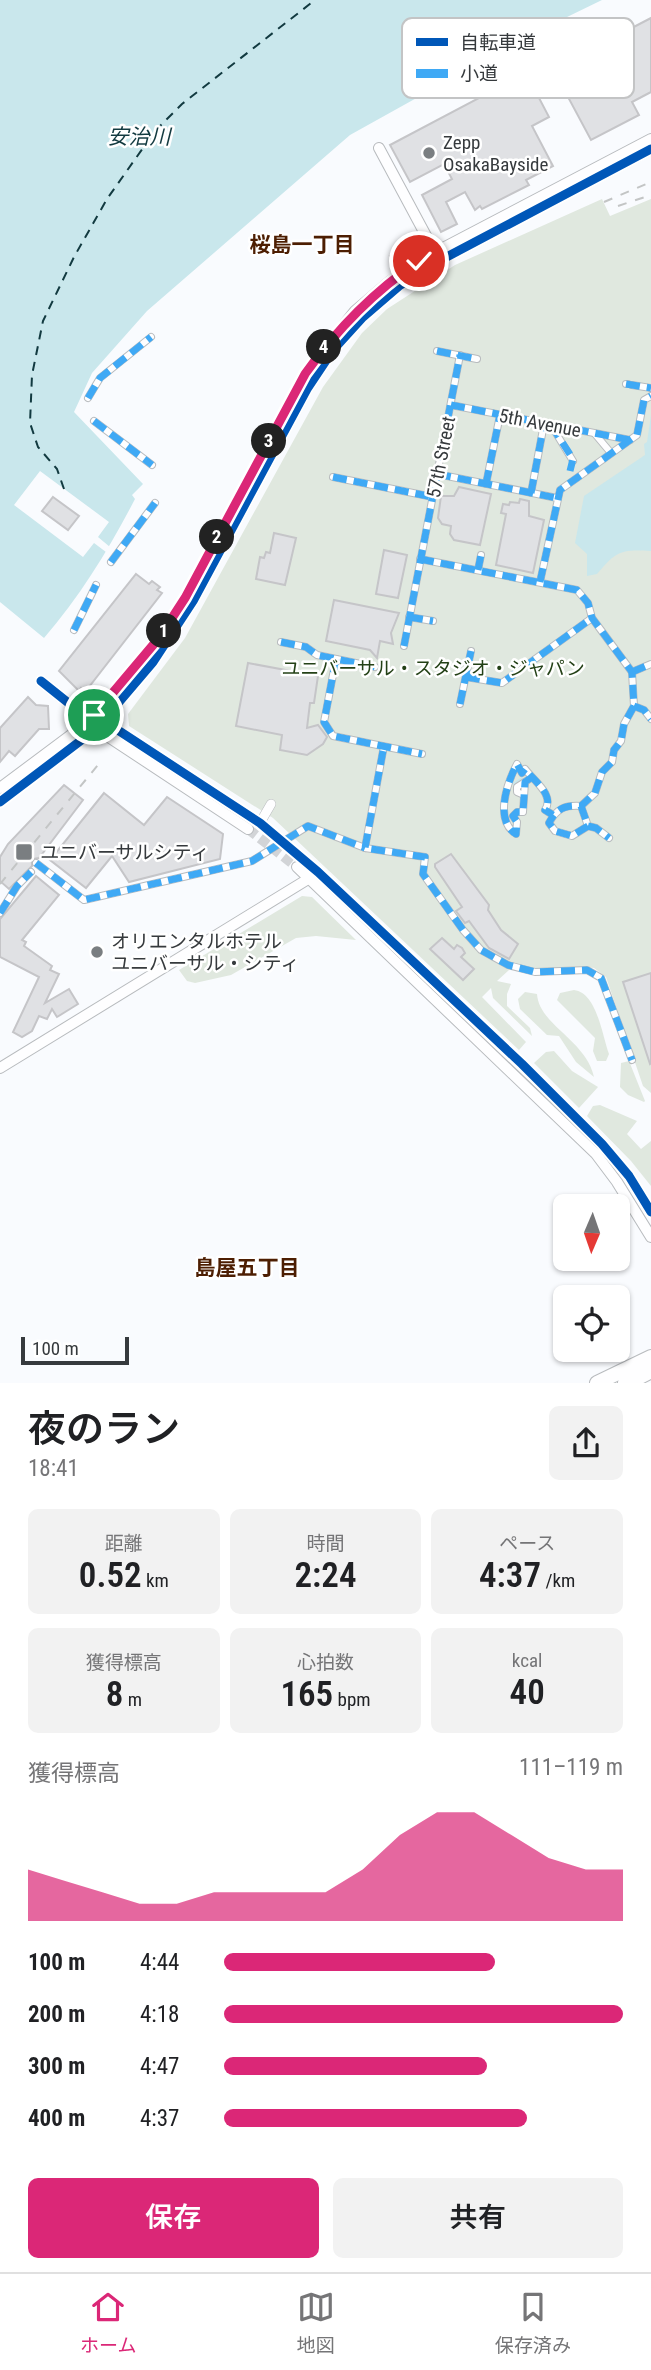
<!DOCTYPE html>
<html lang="ja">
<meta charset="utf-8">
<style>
body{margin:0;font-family:"Roboto Condensed","Noto Sans JP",sans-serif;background:#f2f2f2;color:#202124;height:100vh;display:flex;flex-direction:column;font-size:26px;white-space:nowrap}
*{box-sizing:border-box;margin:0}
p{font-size:23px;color:#757577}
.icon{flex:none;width:38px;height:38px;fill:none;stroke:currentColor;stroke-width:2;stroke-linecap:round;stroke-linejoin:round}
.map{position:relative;height:1383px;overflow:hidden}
.drawer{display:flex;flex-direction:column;background:#fff;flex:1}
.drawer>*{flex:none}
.needle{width:46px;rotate:182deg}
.buttons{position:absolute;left:553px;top:1194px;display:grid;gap:14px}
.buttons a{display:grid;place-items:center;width:77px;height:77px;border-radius:10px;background:#fff;box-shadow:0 2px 5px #0004;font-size:35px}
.scale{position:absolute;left:21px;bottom:18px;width:108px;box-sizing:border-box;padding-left:7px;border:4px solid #363a3d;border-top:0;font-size:19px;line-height:24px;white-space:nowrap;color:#363a3d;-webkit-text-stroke:5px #fff;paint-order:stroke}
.pin{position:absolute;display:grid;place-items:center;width:60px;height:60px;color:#fff;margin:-30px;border:4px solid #fff;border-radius:50%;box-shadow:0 2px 7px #0007}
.km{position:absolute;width:35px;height:35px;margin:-18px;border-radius:50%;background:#222;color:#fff;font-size:19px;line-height:35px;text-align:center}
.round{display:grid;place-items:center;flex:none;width:74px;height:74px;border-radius:10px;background:#f2f2f2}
.summary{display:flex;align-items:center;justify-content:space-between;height:119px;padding:0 28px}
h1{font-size:38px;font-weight:600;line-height:52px}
.metrics{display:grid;grid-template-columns:repeat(3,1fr);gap:10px;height:119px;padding:7px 28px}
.metrics div{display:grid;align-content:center;border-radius:10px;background:#f2f2f2;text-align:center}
.metrics b{font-size:35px;font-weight:600}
.metrics small{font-size:19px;font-weight:400}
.metrics p{font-size:19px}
.chart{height:196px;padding:14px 28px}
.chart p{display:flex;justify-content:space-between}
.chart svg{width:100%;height:126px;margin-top:7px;fill:#db2777;opacity:.7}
.primary-button{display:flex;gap:14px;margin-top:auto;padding:14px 28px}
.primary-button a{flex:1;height:80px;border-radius:10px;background:#db2777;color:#fff;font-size:28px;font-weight:600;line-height:80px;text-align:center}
.primary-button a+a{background:#f2f2f2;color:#202124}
ul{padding:0 28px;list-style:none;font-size:23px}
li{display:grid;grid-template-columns:112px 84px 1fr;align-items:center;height:52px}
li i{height:18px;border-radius:9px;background:#db2777}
.dock{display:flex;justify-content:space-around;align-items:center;height:98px;border-top:2px solid #e0e0e0;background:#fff;font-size:19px;color:#757577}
.dock a{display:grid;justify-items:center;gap:4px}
.dock .selected{color:#db2777}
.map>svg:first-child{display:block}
.green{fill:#e0e8df}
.water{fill:#c9e7ec}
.pier{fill:#f9fbfe}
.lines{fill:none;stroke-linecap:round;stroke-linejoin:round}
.stream{stroke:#c9e7ec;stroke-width:2}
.ferry{stroke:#123a40;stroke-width:2;stroke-dasharray:9 7;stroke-linecap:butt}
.building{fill:#e0e1e4;stroke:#c5c5c8;stroke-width:2}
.tertiary-tunnel{stroke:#d2d4d7;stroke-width:10;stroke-dasharray:10 5;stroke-linecap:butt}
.pedestrian-casing{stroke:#b8bbbe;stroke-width:8}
.minor-casing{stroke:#b8bbbe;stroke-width:10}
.tertiary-casing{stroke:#b8bbbe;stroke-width:12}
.primary-casing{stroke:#b8bbbe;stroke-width:16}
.motorway-casing{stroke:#b8bbbe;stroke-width:18}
.pedestrian{stroke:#fefeff;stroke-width:6}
.minor{stroke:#fefeff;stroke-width:9}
.tertiary{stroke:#fefeff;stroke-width:10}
.primary{stroke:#fefeff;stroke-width:14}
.motorway{stroke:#fefeff;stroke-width:16}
.rail{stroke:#c3c5c5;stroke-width:2;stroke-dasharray:9 9;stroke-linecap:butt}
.quiet{stroke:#3fa9f5;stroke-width:7;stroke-dasharray:14 7;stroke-linecap:butt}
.cycleway-casing{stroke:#fff;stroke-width:13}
.cycleway{stroke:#0057b8;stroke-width:9}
.route-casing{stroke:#fff;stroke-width:14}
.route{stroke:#db2777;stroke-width:9}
.poi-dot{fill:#7a7e81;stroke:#fff;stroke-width:2.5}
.labels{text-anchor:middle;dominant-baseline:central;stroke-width:5;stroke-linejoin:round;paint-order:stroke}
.poi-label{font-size:19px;fill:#363a3d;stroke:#fff;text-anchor:start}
.street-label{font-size:19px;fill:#363a3d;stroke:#fff}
.park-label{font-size:19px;fill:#244117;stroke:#fff}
.water-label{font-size:21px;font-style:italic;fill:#123a40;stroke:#fff}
.neighbourhood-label{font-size:21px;font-weight:bold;fill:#4d1e02;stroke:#fff}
.key{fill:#fff;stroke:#c3c4c5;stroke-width:2}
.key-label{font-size:19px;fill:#363a3d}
</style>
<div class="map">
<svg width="651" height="1383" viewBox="0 0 651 1383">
<rect width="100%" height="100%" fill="#f9fbfe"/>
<g class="green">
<polygon points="602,199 610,216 651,199 651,1093 643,1086 606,977 594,968 586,967 545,970 518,967 509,970 497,981 511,984 507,994 507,1006 530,1028 532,1036 493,998 491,988 482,997 526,1042 519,1050 273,818 129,726 128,714 185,638 323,387 362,333 387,309 455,265"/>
<polygon points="302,896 312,897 356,940 316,936 296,938 231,975 195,983 187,981 179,970"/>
<path d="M 574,990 C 597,993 602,1035 609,1054 L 606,1061 L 597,1061 L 593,1051 L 595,1038 L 557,1000 L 560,993 Z"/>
<path d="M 525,992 L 537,994 C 539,1025 586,1040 594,1077 L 576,1062 L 559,1036 L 547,1035 L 520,1009 L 518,999 Z"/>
<polygon points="554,1051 572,1071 598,1087 579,1108 534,1063 546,1052"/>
<polygon points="629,1061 645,1101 644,1102 628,1095 620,1087 621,1063"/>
<polygon points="600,1105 637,1121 627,1134 641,1149 651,1141 651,1186 631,1161 587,1116 593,1106"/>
</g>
<g class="water">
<path d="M 0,0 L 602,0 L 528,36 L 350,135 L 147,311 L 92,373 L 74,412 L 143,484 L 132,495 L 135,499 C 109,549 81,595 44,638 L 0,602 Z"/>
<path d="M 651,415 L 651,551 C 621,549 616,551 597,574 L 587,576 L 587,554 L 575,543 L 584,496 L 645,455 L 644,444 L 647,442 Z"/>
</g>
<polygon class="pier" points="40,471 109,522 98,537 110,547 106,552 94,543 83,557 14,505"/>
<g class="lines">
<polyline class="stream" points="513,784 522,778"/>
<polyline class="ferry" points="64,489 57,469 38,447 30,423 32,375 43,321 74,257 107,199 155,131 182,104 315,0"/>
</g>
<g class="building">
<polygon points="651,18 651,92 632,102 639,115 591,140 553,69"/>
<polygon points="527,75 549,117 532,126 553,166 526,180 529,185 482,209 480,206 475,210 465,192 446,202 457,224 441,232 422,195 452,179 444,164 410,182 390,145 509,82 510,84"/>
<polygon points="412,238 418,247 396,263 390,256"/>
<polygon points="459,487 491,494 480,545 454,540 450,534 451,526 442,524 438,518 441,496 454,496"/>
<polygon points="53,497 79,516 68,530 42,511"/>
<polygon points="520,499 529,501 529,516 544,520 533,573 496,565 506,514 501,513 503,504 509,505 510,502 519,503"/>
<polygon points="274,533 296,538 285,585 256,579 260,557 264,558 266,552 270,553"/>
<polygon points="384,550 407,555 398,598 376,594"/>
<polygon points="136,574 149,584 152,581 160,587 157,590 162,593 85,692 81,688 79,691 59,671"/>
<polygon points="334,600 399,613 391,633 393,644 380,641 377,658 370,650 326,641"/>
<polygon points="248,663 318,676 314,703 310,703 307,728 318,725 327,737 323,744 307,755 280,750 282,735 236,726"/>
<polygon points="28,697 36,705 48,706 49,729 39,729 15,756 9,751 0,762 0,728"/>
<polygon points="64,785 83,800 39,858 32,859 32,866 9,889 0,881 0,857 8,844"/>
<polygon points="104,793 144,825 167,797 223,834 220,859 129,882 112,856 86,888 50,860"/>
<polygon points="451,854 489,905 488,910 501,930 518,944 509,959 489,948 469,921 465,923 456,911 462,907 435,867 435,864"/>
<polygon points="36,876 59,895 22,940 26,942 24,946 52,966 50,970 59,974 45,1003 69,989 78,1004 57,1017 52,1009 47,1019 39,1016 32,1031 22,1037 13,1032 39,977 0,957 0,919"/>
<polygon points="442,938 454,949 457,945 462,948 465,953 461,957 474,969 463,980 430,949"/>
<polygon points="651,973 651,1063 650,1064 623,982"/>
</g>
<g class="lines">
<g class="tertiary-tunnel">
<polyline points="256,821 306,862"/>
<polyline points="248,829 297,867"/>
</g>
<g class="pedestrian-casing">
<g id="pedestrian">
<polyline points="437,351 477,359"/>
<polyline points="626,384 628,384"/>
<polyline points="632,385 651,388"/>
<polyline points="88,398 100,378 151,337"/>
<polyline points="451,405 630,440"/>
<polyline points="94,421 152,465"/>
<polyline points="551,425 573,461"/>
<polyline points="595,434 611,453"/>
<polyline points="437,474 557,498"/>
<polyline points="333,477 433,497"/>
<polyline points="486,484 500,415"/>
<polyline points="531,493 544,424"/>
<polyline points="420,559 577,590 588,603 592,618 632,672"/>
<polyline points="111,562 155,503"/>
<polyline points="478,570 481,555"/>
<polyline points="540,582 560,490 637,435 644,400 651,396"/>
<polyline points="409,617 433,621"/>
<polyline points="74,630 96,585"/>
<polyline points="281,642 306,647 317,655 375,667"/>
<polyline points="404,646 460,355"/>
<polyline points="336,659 324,722 333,736 422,754"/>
<polyline points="632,672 651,664"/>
<polyline points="466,677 502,683 592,618"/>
<polyline points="460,704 471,651"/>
<polyline points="634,706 644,710 651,719"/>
<polyline points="383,751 365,848 425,857 423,874 463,930 481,950 508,965 535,972 587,970 601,978 632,1060"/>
<path d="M 532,777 L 525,782 L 523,812 L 517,812 L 513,816 L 517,822 L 516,834 C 494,820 507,783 517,764 L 522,773 L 525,769 C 534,781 555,795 545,810 L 553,815"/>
<polyline points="524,795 517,792 517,787 525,782"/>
<path d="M 581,806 L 588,826 L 572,836 L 555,831 L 549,823 C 557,808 565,805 581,806 L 595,793 L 602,772 L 612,762 L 614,750 L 621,741 L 624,724 L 634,706 L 632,672"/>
<polyline points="588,826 596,828 609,838"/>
<polyline points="36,863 84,900 252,861 308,826 365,848"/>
<polyline points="0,913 17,886 31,872"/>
</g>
</g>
<g class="minor-casing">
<polyline id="minor" points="260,823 271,804"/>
</g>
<g class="tertiary-casing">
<g id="tertiary">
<polyline points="379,148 438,258"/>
<polyline points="41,681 81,713 95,715 104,721 256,821"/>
<polyline points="92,726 248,829"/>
<polyline points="0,788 87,723 159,638 185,598 305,374 355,311 389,282 424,258 651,139"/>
<polyline points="0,802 96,729 153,662 193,601 307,389 333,350 363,317 399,286 439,261 651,149"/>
<polyline points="306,862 588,1130 629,1176 651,1212"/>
<polyline points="297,867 596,1154 617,1182 651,1237"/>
<polyline points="0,1068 313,876"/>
</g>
</g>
<g class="primary-casing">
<polyline id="primary" points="597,1383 651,1357"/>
</g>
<g class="motorway-casing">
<polyline id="motorway" points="626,1383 651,1370"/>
</g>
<use href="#pedestrian" class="pedestrian"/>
<use href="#minor" class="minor"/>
<use href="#tertiary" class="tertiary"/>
<use href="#primary" class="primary"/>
<use href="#motorway" class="motorway"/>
<g class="rail">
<polyline points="604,202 651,182"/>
<polyline points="618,206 651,195"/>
<polyline points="0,884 102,760"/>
</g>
<g class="quiet">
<polyline points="437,351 477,359"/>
<polyline points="626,384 651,388"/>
<polyline points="88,398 100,378 151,337"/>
<polyline points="451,405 630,440"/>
<polyline points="94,421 152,465"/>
<polyline points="551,425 573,459 570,471"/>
<polyline points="437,474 557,498"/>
<polyline points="333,477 433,497"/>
<polyline points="486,484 500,415"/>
<polyline points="531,493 544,424"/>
<polyline points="420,559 577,590 588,603 592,618 632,672"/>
<polyline points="111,562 155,503"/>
<polyline points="478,570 481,555"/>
<polyline points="540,582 560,490 637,435 644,400 651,396"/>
<polyline points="409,617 433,621"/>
<polyline points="74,630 96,585"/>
<polyline points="281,642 306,647 317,655 375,667"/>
<polyline points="404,646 460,355"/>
<polyline points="336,659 324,722 333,736 422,754"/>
<polyline points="632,672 651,664"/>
<polyline points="466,677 502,683 592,618"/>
<polyline points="460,704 471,651"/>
<polyline points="634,706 644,710 651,719"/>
<polyline points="383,751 365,848 425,857 423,874 463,930 481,950 508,965 535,972 587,970 601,978 632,1060"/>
<path d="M 532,777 L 525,782 L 523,812 L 517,812 L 513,816 L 517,822 L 516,834 C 494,820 507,783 517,764 L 522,773 L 525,769 C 534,781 555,795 545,810 L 553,815"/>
<path d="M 581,806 L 588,826 L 572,836 L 555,831 L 549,823 C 557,808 565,805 581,806 L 595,793 L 602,772 L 612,762 L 614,750 L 621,741 L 624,724 L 634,706 L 632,672"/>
<polyline points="588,826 596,828 609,838"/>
<polyline points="36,863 84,900 252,861 308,826 365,848"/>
<polyline points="0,913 17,886 31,872"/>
</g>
<g class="cycleway-casing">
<g id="cycleway">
<polyline points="41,681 81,713 95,715 104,721 260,823 318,872 522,1064 602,1144 629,1176 651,1212"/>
<polyline points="0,802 96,729 153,662 193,601 307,389 333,350 363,317 399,286 439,261 651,149"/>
</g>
</g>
<use href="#cycleway" class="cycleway"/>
</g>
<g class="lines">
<g class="route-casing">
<path id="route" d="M 94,715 L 159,638 L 185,598 L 305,374 C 337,329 373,292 419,261"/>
</g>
<use href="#route" class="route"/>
</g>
<g class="poi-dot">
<circle cx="429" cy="153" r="7"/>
<rect x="15" y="843" width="18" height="18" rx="3.5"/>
<circle cx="97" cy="952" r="7"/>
</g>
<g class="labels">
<g class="poi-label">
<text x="443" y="142">Zepp<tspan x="443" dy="22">OsakaBayside</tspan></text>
<text x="40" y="852">ユニバーサルシティ</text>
<text x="111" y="941">オリエンタルホテル<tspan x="111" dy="22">ユニバーサル・シティ</tspan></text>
</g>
<g class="street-label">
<text transform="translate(540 423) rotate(11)">5th Avenue</text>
<text transform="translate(441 457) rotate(-79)">57th Street</text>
</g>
<g class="park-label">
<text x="433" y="668">ユニバーサル・スタジオ・ジャパン</text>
</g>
<g class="water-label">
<text x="139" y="137">安治川</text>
</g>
<g class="neighbourhood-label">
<text x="302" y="245">桜島一丁目</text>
<text x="247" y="1268">島屋五丁目</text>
</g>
</g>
<rect x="402" y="18" width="232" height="80" rx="10" class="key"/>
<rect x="416" y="38" width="32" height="8" fill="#0057b8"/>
<rect x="416" y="69" width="32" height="9" fill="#3fa9f5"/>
<g class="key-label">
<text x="460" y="49">自転車道</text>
<text x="460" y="80">小道</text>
</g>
</svg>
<div class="buttons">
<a><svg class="needle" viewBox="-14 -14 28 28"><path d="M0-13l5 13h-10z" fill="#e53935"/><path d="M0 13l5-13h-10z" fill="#757577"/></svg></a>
<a><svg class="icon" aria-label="locate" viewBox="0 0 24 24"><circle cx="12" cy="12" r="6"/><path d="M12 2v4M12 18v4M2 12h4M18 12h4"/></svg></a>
</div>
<div class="scale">100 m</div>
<div class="pin" style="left:94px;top:715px;background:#1e9e55"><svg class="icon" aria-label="arrive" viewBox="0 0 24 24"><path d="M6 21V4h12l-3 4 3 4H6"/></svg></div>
<div class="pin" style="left:419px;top:261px;background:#d93025"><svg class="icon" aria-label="check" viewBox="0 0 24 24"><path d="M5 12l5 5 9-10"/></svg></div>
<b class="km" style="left:164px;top:631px">1</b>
<b class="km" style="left:217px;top:537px">2</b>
<b class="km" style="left:269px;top:441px">3</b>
<b class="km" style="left:324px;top:347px">4</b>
</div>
<section class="drawer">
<div class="summary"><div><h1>夜のラン</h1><p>18:41</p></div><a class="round"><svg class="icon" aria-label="share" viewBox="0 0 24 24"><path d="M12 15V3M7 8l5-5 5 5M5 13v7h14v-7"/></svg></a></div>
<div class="metrics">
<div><p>距離</p><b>0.52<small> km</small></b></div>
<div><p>時間</p><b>2:24</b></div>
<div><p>ペース</p><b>4:37<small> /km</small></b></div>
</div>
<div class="metrics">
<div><p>獲得標高</p><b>8<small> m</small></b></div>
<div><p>心拍数</p><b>165<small> bpm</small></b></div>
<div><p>kcal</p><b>40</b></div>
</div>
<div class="chart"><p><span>獲得標高</span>111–119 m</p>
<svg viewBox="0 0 160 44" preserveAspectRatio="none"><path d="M0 44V26L10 30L20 34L30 38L40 38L50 34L60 34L70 34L80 34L90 26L100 14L110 6L120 6L130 14L140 22L150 26L160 26V44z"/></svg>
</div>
<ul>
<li><b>100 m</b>4:44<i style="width:68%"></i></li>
<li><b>200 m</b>4:18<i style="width:100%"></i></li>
<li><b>300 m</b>4:47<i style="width:66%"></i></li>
<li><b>400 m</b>4:37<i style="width:76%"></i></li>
</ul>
<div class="primary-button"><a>保存</a><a>共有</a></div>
</section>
<nav class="dock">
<a class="selected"><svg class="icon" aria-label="home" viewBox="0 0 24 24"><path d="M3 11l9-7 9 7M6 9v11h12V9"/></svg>ホーム</a>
<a><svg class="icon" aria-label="map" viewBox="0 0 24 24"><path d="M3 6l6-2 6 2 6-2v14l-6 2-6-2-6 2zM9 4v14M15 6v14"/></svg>地図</a>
<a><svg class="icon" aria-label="saved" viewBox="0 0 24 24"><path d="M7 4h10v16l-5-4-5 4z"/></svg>保存済み</a>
</nav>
